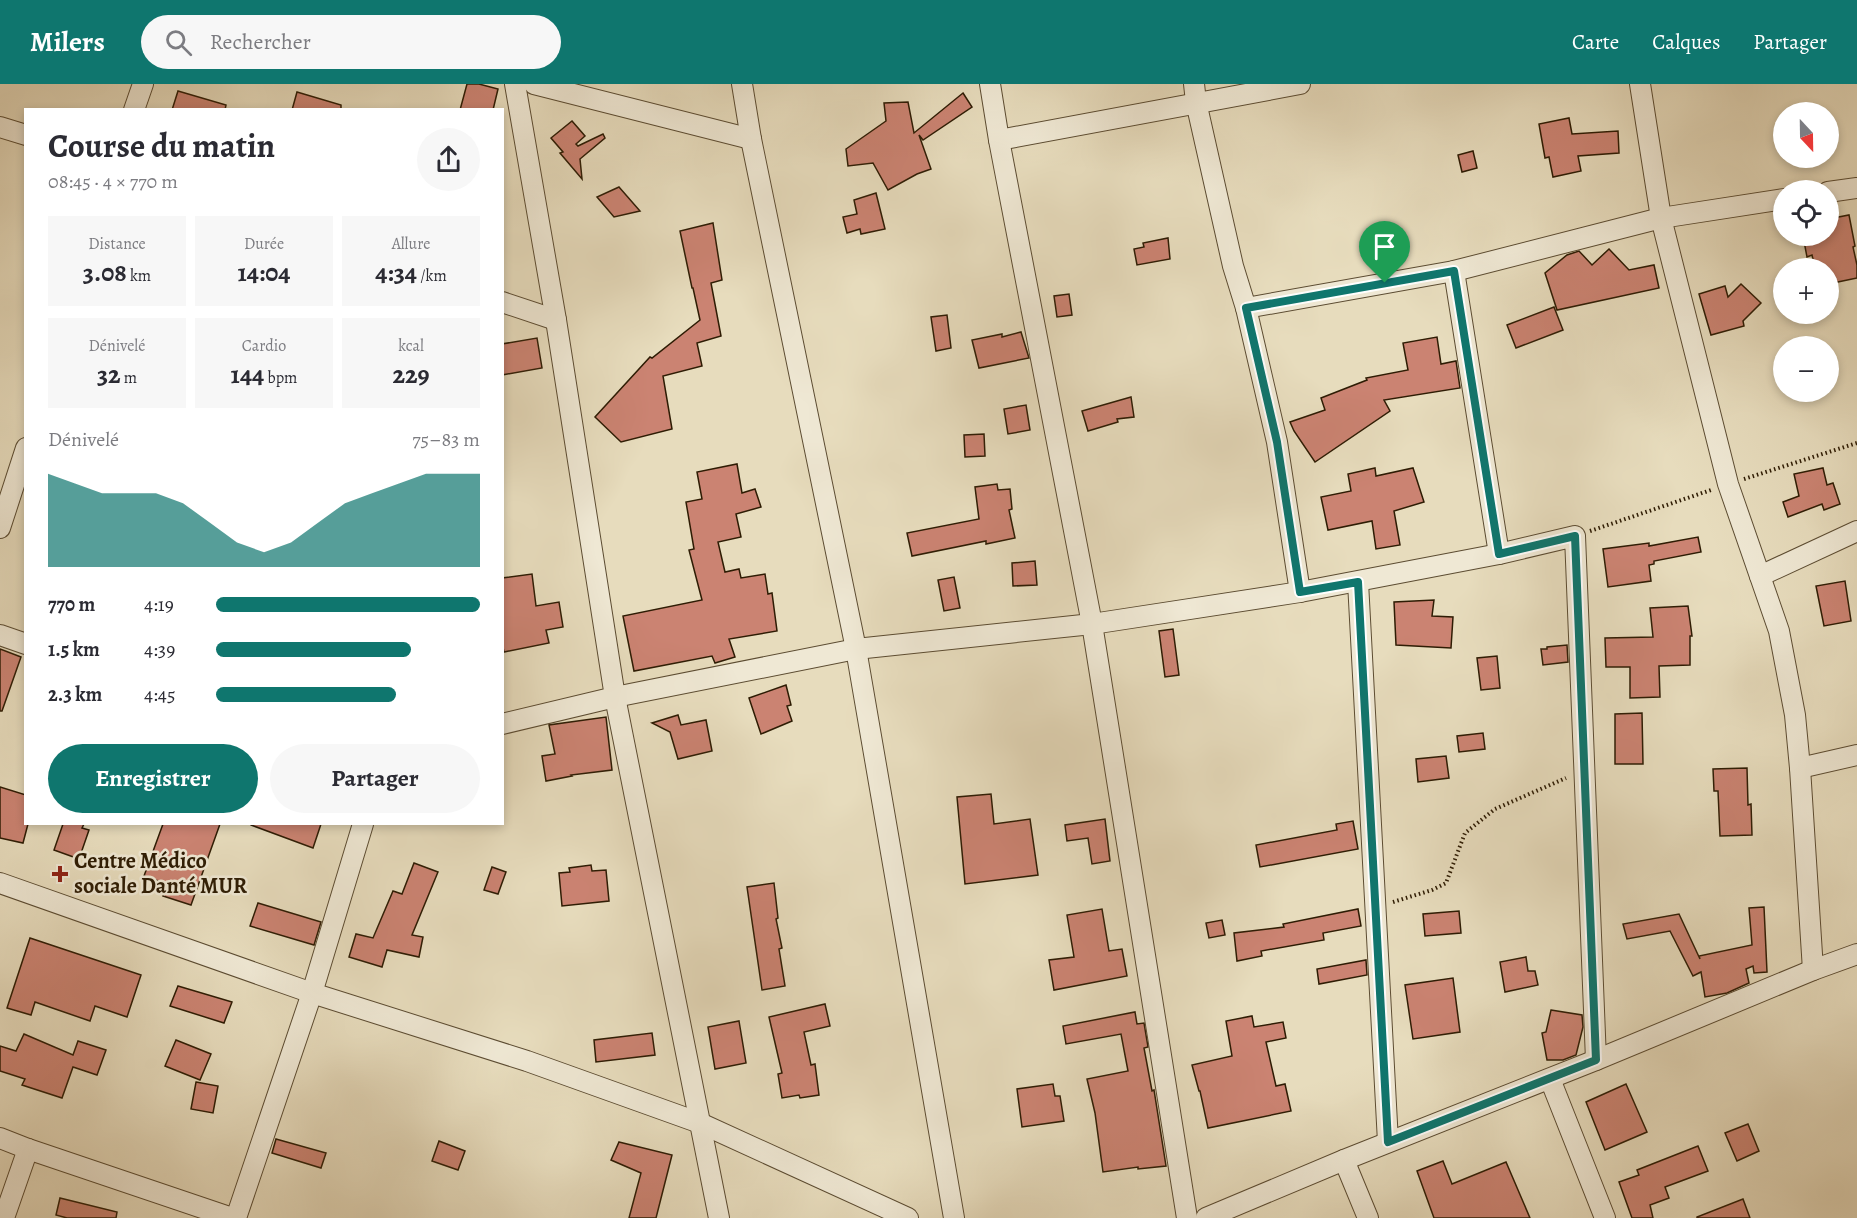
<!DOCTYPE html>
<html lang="fr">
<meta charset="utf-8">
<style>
body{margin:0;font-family:Alegreya,serif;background:#f7f7f7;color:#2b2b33;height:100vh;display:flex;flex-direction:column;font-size:22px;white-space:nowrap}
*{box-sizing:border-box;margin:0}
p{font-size:20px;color:#7c7c81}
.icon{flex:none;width:33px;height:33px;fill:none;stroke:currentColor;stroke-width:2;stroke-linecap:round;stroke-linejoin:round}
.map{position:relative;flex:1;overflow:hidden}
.details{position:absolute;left:24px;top:24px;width:480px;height:717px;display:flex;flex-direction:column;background:#fff;border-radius:0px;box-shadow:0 3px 9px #0003}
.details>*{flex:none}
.needle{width:39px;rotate:158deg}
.buttons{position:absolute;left:1773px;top:18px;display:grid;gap:12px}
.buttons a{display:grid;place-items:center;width:66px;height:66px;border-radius:50%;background:#fff;box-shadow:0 3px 9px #0003;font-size:30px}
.pin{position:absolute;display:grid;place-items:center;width:51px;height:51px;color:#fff;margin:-62px -26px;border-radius:50% 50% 50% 0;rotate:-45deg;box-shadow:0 0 6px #0007}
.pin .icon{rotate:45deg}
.round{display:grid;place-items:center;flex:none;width:63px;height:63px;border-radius:32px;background:#f7f7f7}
.headline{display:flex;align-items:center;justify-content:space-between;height:102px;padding:0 24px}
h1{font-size:33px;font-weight:700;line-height:45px}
.metrics{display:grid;grid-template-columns:repeat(3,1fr);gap:9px;height:102px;padding:6px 24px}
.metrics div{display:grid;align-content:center;border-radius:0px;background:#f7f7f7;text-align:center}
.metrics b{font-size:26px;font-weight:700}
.metrics small{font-size:16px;font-weight:400}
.metrics p{font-size:16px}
.chart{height:168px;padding:12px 24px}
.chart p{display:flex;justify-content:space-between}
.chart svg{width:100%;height:108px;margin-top:6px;fill:#0f766e;opacity:.7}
.primary-button{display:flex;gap:12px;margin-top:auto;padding:12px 24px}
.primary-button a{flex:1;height:69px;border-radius:36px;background:#0f766e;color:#fff;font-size:24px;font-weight:700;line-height:69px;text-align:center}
.primary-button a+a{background:#f7f7f7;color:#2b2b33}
ul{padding:0 24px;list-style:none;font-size:20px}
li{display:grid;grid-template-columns:96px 72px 1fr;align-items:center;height:45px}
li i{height:15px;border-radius:8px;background:#0f766e}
header{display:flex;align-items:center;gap:36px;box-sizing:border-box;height:84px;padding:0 30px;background:#0f766e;color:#fff}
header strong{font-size:28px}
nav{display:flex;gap:33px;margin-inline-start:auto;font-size:21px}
.search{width:420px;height:54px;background:#f7f7f7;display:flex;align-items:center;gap:15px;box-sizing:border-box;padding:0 21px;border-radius:33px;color:#7c7c81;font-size:22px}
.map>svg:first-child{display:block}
.building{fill:#cb8372;stroke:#2e1c04;stroke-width:1.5}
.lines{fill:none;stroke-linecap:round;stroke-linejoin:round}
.minor-casing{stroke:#5c4c32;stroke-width:22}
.path{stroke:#2e1c04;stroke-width:4;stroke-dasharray:1.5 3;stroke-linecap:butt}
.minor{stroke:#efe8d4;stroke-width:20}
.route-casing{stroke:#fff;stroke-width:12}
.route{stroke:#0f766e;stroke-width:8}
.poi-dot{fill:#8f2418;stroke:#efe8d4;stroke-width:2}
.labels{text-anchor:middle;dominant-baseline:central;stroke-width:5;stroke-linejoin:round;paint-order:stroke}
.poi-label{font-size:22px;font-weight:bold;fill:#2e1c04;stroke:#efe8d4;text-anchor:start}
</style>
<header>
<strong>Milers</strong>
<div class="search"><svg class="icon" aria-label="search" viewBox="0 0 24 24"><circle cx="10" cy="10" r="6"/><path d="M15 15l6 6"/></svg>Rechercher</div>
<nav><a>Carte</a><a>Calques</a><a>Partager</a></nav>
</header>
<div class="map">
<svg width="1857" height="1134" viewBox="0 0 1857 1134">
<rect width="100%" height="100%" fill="#e7dcbd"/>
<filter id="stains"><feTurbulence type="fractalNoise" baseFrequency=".00333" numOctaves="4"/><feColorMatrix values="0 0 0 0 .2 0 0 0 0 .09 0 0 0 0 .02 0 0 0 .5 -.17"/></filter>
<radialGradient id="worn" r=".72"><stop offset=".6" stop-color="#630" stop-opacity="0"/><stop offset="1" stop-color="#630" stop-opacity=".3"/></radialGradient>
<g class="building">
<polygon points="467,0 479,0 498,5 493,26 460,26"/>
<polygon points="178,7 226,21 225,26 172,26"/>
<polygon points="297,8 341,21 341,26 292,26"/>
<polygon points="963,9 972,23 923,56 919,51 931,85 917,90 888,106 873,79 848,82 846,65 886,37 884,19 908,18 914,49"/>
<polygon points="1569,34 1572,50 1618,47 1619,69 1578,72 1581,87 1553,93 1549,73 1545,74 1539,40"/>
<polygon points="572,37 585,52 576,60 578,62 603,50 605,54 580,75 582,95 560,69 563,68 551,54"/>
<polygon points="1473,67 1477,84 1462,88 1458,71"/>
<polygon points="619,103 640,127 614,133 597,113"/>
<polygon points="876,109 885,145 861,150 860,145 847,149 843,133 857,130 854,116"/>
<polygon points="1849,131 1855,162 1853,163 1857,181 1857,194 1828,200 1828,184 1815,184 1812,171 1807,173 1803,152 1828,152 1828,135"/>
<polygon points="713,139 722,196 711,199 721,252 697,259 702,282 663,292 672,345 621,358 595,333 650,273 652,274 700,236 693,204 692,204 680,147"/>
<polygon points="1168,154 1170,175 1137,181 1134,165 1144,163 1143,159"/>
<polygon points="1609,165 1629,186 1654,181 1659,204 1557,226 1545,189 1567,171 1579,167 1592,181"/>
<polygon points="1741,200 1761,219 1743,237 1744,242 1711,251 1699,210 1725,202 1728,213"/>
<polygon points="1069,210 1072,231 1057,233 1054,212"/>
<polygon points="1554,223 1563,246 1516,264 1507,241"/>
<polygon points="947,231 951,264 936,267 931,233"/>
<polygon points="1021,248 1029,274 979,284 972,256 1002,250 1002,253"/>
<polygon points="1437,253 1441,280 1456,277 1460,304 1384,316 1390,327 1315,378 1294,347 1290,338 1325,326 1321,314 1367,296 1366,294 1408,286 1403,259"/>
<polygon points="537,254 542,284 502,291 502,260"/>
<polygon points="1131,313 1134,333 1117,335 1118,338 1088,347 1082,327"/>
<polygon points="1026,321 1030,346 1008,350 1004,325"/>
<polygon points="984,350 985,372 965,373 964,351"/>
<polygon points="737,380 742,409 755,405 761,423 736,430 741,453 718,458 725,488 739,485 741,494 765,490 768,510 772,509 777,547 729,555 735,573 715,579 712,572 634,587 623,532 702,516 689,466 694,465 686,418 702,415 697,388"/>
<polygon points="1375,384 1376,392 1413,384 1424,418 1394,427 1400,461 1376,465 1372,437 1328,446 1321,413 1351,407 1348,390"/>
<polygon points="1823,384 1827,401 1833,399 1840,420 1824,426 1822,420 1788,433 1783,418 1799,412 1794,390"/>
<polygon points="997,400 998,406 1010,405 1012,425 1009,426 1015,454 986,460 986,457 912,472 907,449 979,435 975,403"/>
<polygon points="1698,453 1701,468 1654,477 1654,480 1649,481 1651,497 1608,503 1603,465 1649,459 1649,462"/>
<polygon points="1035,477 1037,501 1013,502 1012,479"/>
<polygon points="532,490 536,522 559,518 563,543 546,546 549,559 504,568 502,559 502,494"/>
<polygon points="954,493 960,524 944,527 938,496"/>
<polygon points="1845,497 1851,537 1824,542 1816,502"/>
<polygon points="1434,516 1432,532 1453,533 1451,564 1396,561 1394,518"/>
<polygon points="1688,522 1692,552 1690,552 1690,581 1659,582 1660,613 1630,614 1630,583 1606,583 1605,554 1653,553 1650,524"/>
<polygon points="1173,545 1179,591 1165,593 1159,547"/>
<polygon points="1567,561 1568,578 1543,581 1541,565 1547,565 1547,563"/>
<polygon points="0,565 21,573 2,627 0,627"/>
<polygon points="1497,572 1500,604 1481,606 1477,574"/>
<polygon points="786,601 791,621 787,622 792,637 761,650 749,614"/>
<polygon points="1642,629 1643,680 1615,680 1615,630"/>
<polygon points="678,631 681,641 706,636 712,667 678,675 670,648 652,639"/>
<polygon points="606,633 612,686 571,691 572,692 546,697 542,672 555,670 549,641"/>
<polygon points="1483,649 1485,665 1459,668 1457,652"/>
<polygon points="1446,672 1449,694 1418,698 1416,675"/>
<polygon points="1747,684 1748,721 1751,720 1752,751 1720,752 1718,707 1714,707 1713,685"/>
<polygon points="0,703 26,711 26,740 28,740 23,759 0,754"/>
<polygon points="991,710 994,740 1030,735 1038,791 965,800 957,713"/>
<polygon points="1105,735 1110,777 1092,780 1088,754 1067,757 1065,741"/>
<polygon points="1353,737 1358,765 1260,783 1256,761 1337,746 1336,740"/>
<polygon points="63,740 84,740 82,744 89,746 79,775 54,766"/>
<polygon points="163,740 220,740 191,821 163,812 167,800 144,792"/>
<polygon points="251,740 321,740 313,764 251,741"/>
<polygon points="414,779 438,788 412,851 423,853 419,873 387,866 382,883 349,873 356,850 373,854 393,807 402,810"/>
<polygon points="591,781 592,787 606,786 609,817 562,822 559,789 570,788 569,784"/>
<polygon points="492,783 506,788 498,810 484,806"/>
<polygon points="774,799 778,834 776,835 782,864 779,865 785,902 762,906 747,803"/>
<polygon points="258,819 321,838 314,861 250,842"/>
<polygon points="1764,823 1767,888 1754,889 1753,882 1746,885 1749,899 1727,909 1705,913 1701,888 1693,892 1670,847 1627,855 1623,840 1679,830 1700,875 1699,872 1752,861 1749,824"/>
<polygon points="1102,825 1109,867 1122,865 1127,892 1054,906 1049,876 1074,873 1067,831"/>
<polygon points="1358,825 1361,842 1323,849 1324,856 1261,867 1262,872 1237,877 1234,849 1284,843 1283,840"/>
<polygon points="1459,827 1461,849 1425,852 1423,830"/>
<polygon points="1222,836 1225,851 1209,854 1206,839"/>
<polygon points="30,854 141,891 127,933 95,922 90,937 35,918 31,931 7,924"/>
<polygon points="1526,873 1528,887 1535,887 1538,901 1505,908 1500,878"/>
<polygon points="1366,876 1367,891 1319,900 1317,885"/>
<polygon points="1453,894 1460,948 1413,955 1405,901"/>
<polygon points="178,902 232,918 224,939 170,922"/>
<polygon points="825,920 830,942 804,948 811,981 815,980 819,1011 800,1014 799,1011 782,1014 778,990 782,989 769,933"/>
<polygon points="1551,926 1582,931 1583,943 1576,971 1563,976 1547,976 1542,949 1546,948"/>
<polygon points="1135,928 1137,940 1144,939 1148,963 1144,964 1152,1007 1154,1006 1166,1082 1138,1085 1138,1083 1103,1088 1095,1029 1087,995 1128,987 1121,950 1066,960 1063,942"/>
<polygon points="1252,932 1254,943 1283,938 1286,954 1266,958 1276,1002 1285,1000 1291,1027 1208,1044 1200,1007 1199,1007 1192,981 1232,972 1226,937"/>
<polygon points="739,937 746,979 715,985 708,943"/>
<polygon points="652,949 655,971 596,978 594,956"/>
<polygon points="24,950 73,971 78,957 106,966 97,991 73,983 62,1014 22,1001 25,995 0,987 0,962 16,967"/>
<polygon points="176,956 211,970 200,996 165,982"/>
<polygon points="196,998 218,1002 213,1029 191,1025"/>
<polygon points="1053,1000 1055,1012 1060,1012 1064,1037 1022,1043 1017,1005"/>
<polygon points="1626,1000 1647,1048 1605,1066 1586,1018"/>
<polygon points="1748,1040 1759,1067 1737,1077 1725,1049"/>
<polygon points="276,1055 326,1069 321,1084 272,1069"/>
<polygon points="439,1057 465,1067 458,1086 432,1077"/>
<polygon points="619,1058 672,1071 656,1134 629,1134 641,1089 611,1076"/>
<polygon points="1698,1062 1708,1087 1665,1103 1669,1114 1650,1121 1653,1134 1632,1134 1619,1098 1639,1091 1637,1086"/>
<polygon points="1443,1077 1452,1100 1506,1078 1530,1134 1434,1134 1417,1087"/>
<polygon points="60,1114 117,1128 116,1134 67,1134 56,1131"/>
<polygon points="1743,1115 1750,1134 1697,1134 1697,1133"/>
</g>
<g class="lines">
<g class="minor-casing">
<g id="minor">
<polyline points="515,0 556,236 615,613 719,1134"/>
<polyline points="534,0 751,55"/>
<polyline points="742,0 751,55 856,565 954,1134"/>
<polyline points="990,0 999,56 1092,540 1187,1134"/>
<polyline points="1194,0 1196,18 1233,182 1246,224"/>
<polyline points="1640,0 1661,134 1728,400 1779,547 1795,631 1800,684 1813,886"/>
<polyline points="134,26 143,0"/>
<polyline points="0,43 26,51"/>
<polyline points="999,56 1300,0"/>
<polyline points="1828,108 1857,104"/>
<polyline points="1454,187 1499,470"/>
<polyline points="502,218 556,236"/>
<polyline points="0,444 26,364"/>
<polyline points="1760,492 1857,447"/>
<polyline points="1358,498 1388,1058"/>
<polyline points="1300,508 1277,358 1246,224 1454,187 1661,134 1784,115"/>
<polyline points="0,551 26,560"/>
<polyline points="502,640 615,613 856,565 1092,540 1300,508 1499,470 1575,452 1596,976"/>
<polyline points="1800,684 1857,671"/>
<polyline points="0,799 312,909 527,977 700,1039 908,1134"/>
<polyline points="1550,995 1605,1134"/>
<polyline points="0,1054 28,1065 232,1134"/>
<polyline points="1344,1076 1368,1134"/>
<polyline points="4,1134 28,1065"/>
<polyline points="236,1134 312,909 363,740"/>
<polyline points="1206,1134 1344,1076 1596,976 1813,886 1857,870"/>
</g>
</g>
<g class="path">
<polyline points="1744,395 1857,359"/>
<polyline points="1590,447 1711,406"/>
<polyline points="1393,818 1432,806 1446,799 1465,749 1495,725 1566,694"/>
</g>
<use href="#minor" class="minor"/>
</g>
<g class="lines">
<g class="route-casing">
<polygon id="route" points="1454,187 1499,470 1575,452 1596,976 1388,1058 1358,498 1300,508 1277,358 1246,224"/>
</g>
<use href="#route" class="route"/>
</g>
<path class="poi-dot" d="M57 781h6v6h6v6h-6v6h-6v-6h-6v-6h6z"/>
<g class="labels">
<g class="poi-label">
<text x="74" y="777">Centre Médico<tspan x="74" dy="25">sociale Danté MUR</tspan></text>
</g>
</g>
<rect width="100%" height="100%" filter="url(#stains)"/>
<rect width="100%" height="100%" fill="url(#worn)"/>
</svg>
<div class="buttons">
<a><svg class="needle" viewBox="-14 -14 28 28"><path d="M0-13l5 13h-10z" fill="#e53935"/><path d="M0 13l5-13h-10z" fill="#7c7c81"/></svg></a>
<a><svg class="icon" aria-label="locate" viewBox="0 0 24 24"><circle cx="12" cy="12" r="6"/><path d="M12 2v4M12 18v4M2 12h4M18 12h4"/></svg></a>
<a>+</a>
<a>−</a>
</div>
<div class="pin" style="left:1385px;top:199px;background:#1e9e55"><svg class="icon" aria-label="arrive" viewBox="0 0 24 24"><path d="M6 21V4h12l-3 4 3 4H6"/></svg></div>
<section class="details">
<div class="headline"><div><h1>Course du matin</h1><p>08:45 · 4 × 770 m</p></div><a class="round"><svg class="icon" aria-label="share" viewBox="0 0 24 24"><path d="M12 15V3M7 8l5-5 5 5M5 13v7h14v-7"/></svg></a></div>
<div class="metrics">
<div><p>Distance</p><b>3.08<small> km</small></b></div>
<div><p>Durée</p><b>14:04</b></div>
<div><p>Allure</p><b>4:34<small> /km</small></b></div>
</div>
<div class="metrics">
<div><p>Dénivelé</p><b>32<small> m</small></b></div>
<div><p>Cardio</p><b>144<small> bpm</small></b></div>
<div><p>kcal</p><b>229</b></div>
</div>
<div class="chart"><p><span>Dénivelé</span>75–83 m</p>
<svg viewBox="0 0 160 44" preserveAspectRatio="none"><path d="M0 44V6L10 10L20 14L30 14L40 14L50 18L60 26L70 34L80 38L90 34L100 26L110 18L120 14L130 10L140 6L150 6L160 6V44z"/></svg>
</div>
<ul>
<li><b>770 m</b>4:19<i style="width:100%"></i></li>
<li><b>1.5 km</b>4:39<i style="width:74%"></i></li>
<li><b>2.3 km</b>4:45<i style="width:68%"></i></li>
</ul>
<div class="primary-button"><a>Enregistrer</a><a>Partager</a></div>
</section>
</div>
